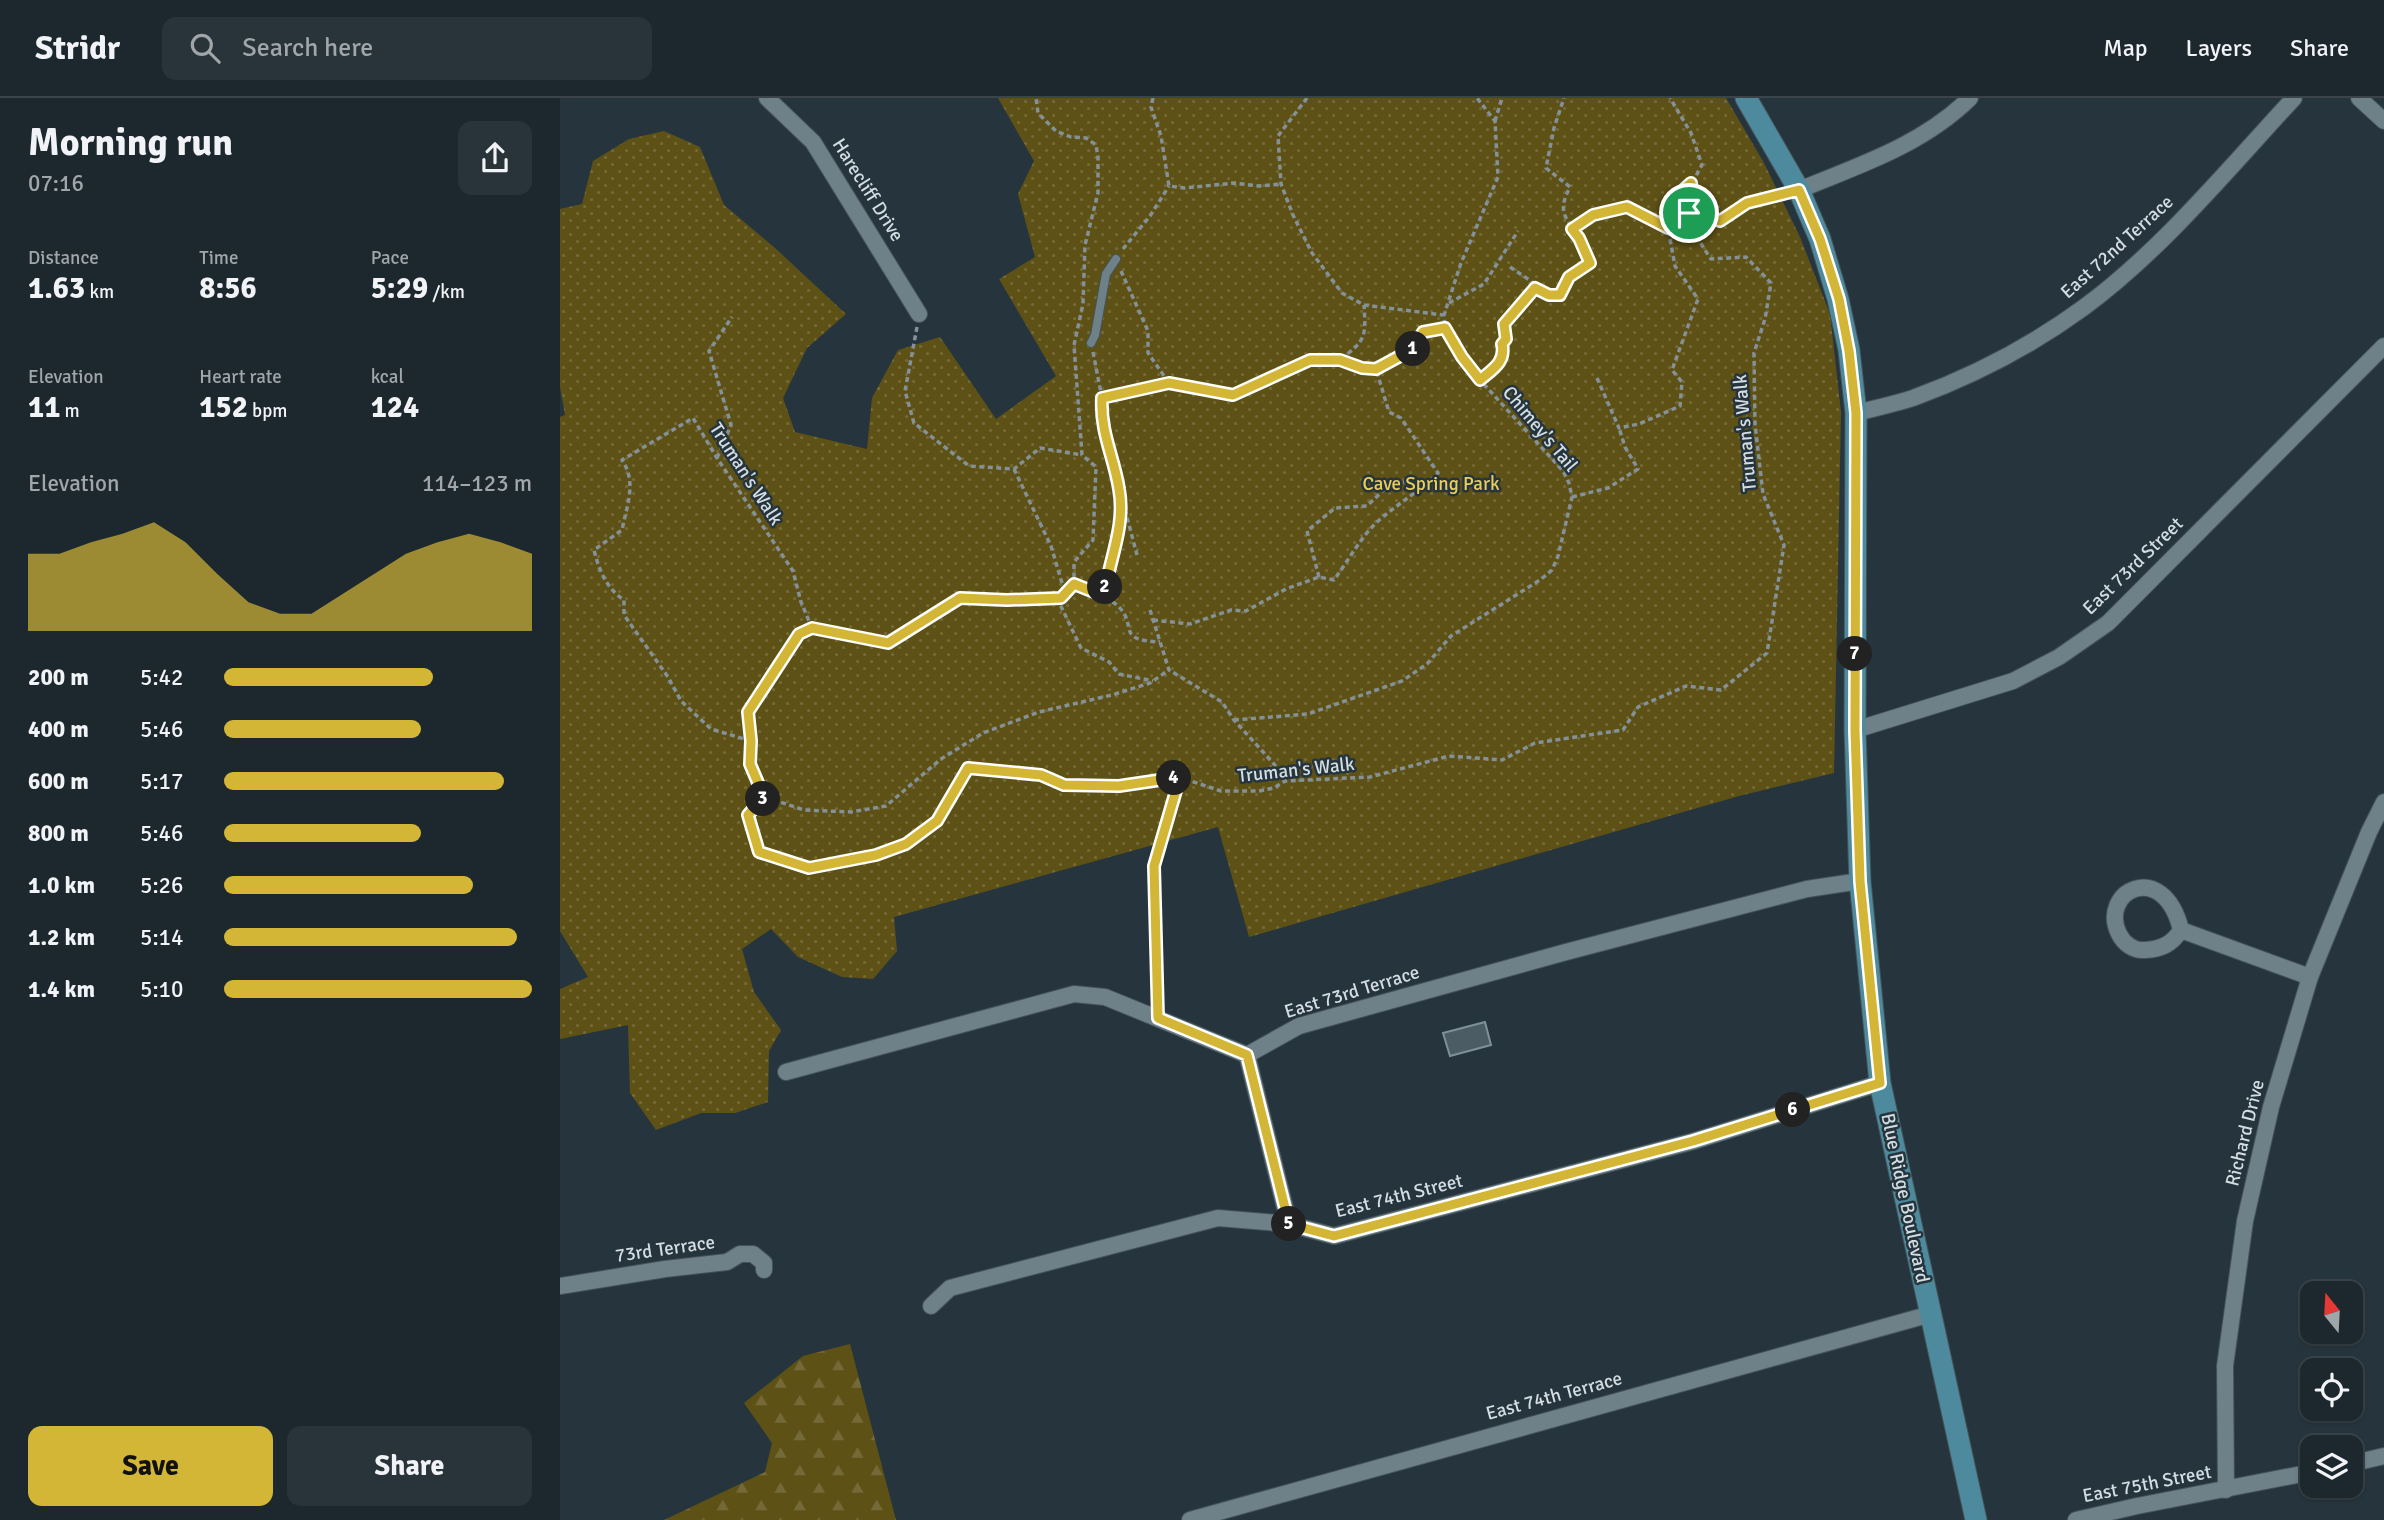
<!DOCTYPE html>
<meta charset="utf-8">
<style>
body{margin:0;font-family:Signika,sans-serif;background:#29343a;color:#f1f3f6;height:100vh;display:flex;flex-direction:column;font-size:26px;white-space:nowrap}
*{box-sizing:border-box;margin:0}
p{font-size:23px;color:#a0a6aa}
.icon{flex:none;width:38px;height:38px;fill:none;stroke:currentColor;stroke-width:2;stroke-linecap:round;stroke-linejoin:round}
.map{position:relative;flex:1;overflow:hidden}
.details{display:flex;flex-direction:column;background:#1c282e;width:560px}
.details>*{flex:none}
.needle{width:46px;rotate:342deg}
.controls{position:absolute;left:1740px;top:1183px;display:grid;gap:14px}
.controls a{display:grid;place-items:center;width:63px;height:63px;border-radius:14px;background:#1c282e;box-shadow:0 2px 5px #0004,0 0 0 2px #3a444a;font-size:35px}
.pin{position:absolute;display:grid;place-items:center;width:60px;height:60px;color:#fff;margin:-30px;border:4px solid #fff;border-radius:50%;box-shadow:0 2px 7px #0007}
.km{position:absolute;width:35px;height:35px;margin:-18px;border-radius:50%;background:#222;color:#fff;font-size:19px;line-height:35px;text-align:center}
.round{display:grid;place-items:center;flex:none;width:74px;height:74px;border-radius:14px;background:#29343a}
.headline{display:flex;align-items:center;justify-content:space-between;height:119px;padding:0 28px}
h1{font-size:38px;font-weight:700;line-height:52px}
.figures{display:grid;grid-template-columns:repeat(3,1fr);gap:10px;height:119px;padding:7px 28px}
.figures div{display:grid;align-content:center}
.figures b{font-size:30px;font-weight:700}
.figures small{font-size:19px;font-weight:400}
.figures p{font-size:19px}
.chart{height:196px;padding:14px 28px}
.chart p{display:flex;justify-content:space-between}
.chart svg{width:100%;height:126px;margin-top:7px;fill:#d3b635;opacity:.7}
.action{display:flex;gap:14px;margin-top:auto;padding:14px 28px}
.action a{flex:1;height:80px;border-radius:14px;background:#d3b635;color:#111;font-size:28px;font-weight:700;line-height:80px;text-align:center}
.action a+a{background:#29343a;color:#f1f3f6}
ul{padding:0 28px;list-style:none;font-size:23px}
li{display:grid;grid-template-columns:112px 84px 1fr;align-items:center;height:52px}
li i{height:18px;border-radius:9px;background:#d3b635}
header{display:flex;align-items:center;gap:42px;box-sizing:border-box;height:98px;padding:0 35px;background:#1c282e;border-bottom:2px solid #3a444a}
header strong{font-size:33px}
nav{display:flex;gap:38px;margin-inline-start:auto;font-size:24px}
.search{width:490px;height:63px;background:#29343a;display:flex;align-items:center;gap:18px;box-sizing:border-box;padding:0 24px;border-radius:14px;color:#a0a6aa;font-size:26px}
main{display:flex;flex:1;min-height:0}
.map>svg:first-child{display:block}
.forest{fill:url(#forest-firs)}
.park{fill:url(#park-dots)}
.building{fill:#4b5c64;stroke:#7e9199;stroke-width:2}
.lines{fill:none;stroke-linecap:round;stroke-linejoin:round}
.lane-casing{stroke:#455358;stroke-width:10}
.street-casing{stroke:#455358;stroke-width:18}
.secondary-casing{stroke:#455358;stroke-width:23}
.path{stroke:#859198;stroke-width:3.5;stroke-dasharray:5 3.5;stroke-linecap:butt}
.lane{stroke:#6e8088;stroke-width:8}
.street{stroke:#6e8088;stroke-width:16}
.secondary{stroke:#4d8a9e;stroke-width:21}
.route-casing{stroke:#fff;stroke-width:14}
.route{stroke:#d3b635;stroke-width:9}
.labels{text-anchor:middle;dominant-baseline:central;stroke-width:5;stroke-linejoin:round;paint-order:stroke}
.street-label{font-size:19px;fill:#d3dde2;stroke:#26353d}
.park-label{font-size:19px;fill:#e9ce5a;stroke:#26353d}
</style>
<header>
<strong>Stridr</strong>
<div class="search"><svg class="icon" aria-label="search" viewBox="0 0 24 24"><circle cx="10" cy="10" r="6"/><path d="M15 15l6 6"/></svg>Search here</div>
<nav><a>Map</a><a>Layers</a><a>Share</a></nav>
</header>
<main>
<section class="details">
<div class="headline"><div><h1>Morning run</h1><p>07:16</p></div><a class="round"><svg class="icon" aria-label="share" viewBox="0 0 24 24"><path d="M12 15V3M7 8l5-5 5 5M5 13v7h14v-7"/></svg></a></div>
<div class="figures">
<div><p>Distance</p><b>1.63<small> km</small></b></div>
<div><p>Time</p><b>8:56</b></div>
<div><p>Pace</p><b>5:29<small> /km</small></b></div>
</div>
<div class="figures">
<div><p>Elevation</p><b>11<small> m</small></b></div>
<div><p>Heart rate</p><b>152<small> bpm</small></b></div>
<div><p>kcal</p><b>124</b></div>
</div>
<div class="chart"><p><span>Elevation</span>114–123 m</p>
<svg viewBox="0 0 160 44" preserveAspectRatio="none"><path d="M0 44V17L10 17L20 13L30 10L40 6L50 13L60 24L70 34L80 38L90 38L100 31L110 24L120 17L130 13L140 10L150 13L160 17V44z"/></svg>
</div>
<ul>
<li><b>200 m</b>5:42<i style="width:68%"></i></li>
<li><b>400 m</b>5:46<i style="width:64%"></i></li>
<li><b>600 m</b>5:17<i style="width:91%"></i></li>
<li><b>800 m</b>5:46<i style="width:64%"></i></li>
<li><b>1.0 km</b>5:26<i style="width:81%"></i></li>
<li><b>1.2 km</b>5:14<i style="width:95%"></i></li>
<li><b>1.4 km</b>5:10<i style="width:100%"></i></li>
</ul>
<div class="action"><a>Save</a><a>Share</a></div>
</section>
<div class="map">
<svg width="1824" height="1422" viewBox="0 0 1824 1422">
<defs>
<pattern id="forest-firs" width="22" height="20" patternUnits="userSpaceOnUse" patternTransform="scale(1.75)"><rect width="22" height="20" fill="#5e5116"/><path d="M5 1l3.5 6h-7zM16 11l3.5 6h-7z" fill="#746a38"/></pattern>
<pattern id="park-dots" width="8" height="8" patternUnits="userSpaceOnUse" patternTransform="scale(1.75)"><rect width="8" height="8" fill="#5e5116"/><path d="M2 2h.1M6 6h.1" fill="none" stroke="#746a38" stroke-width="1.8" stroke-linecap="round"/></pattern>
</defs>
<rect width="100%" height="100%" fill="#26353d"/>
<polygon class="forest" points="290,1246 336,1422 104,1422 205,1374 212,1345 184,1305 243,1258"/>
<polygon class="park" points="438,0 1166,0 1204,65 1240,139 1270,216 1281,314 1274,675 1179,698 689,839 658,729 334,819 337,853 313,881 282,879 238,859 211,831 182,851 194,894 221,932 209,953 208,1004 175,1015 141,1015 96,1032 70,995 68,927 0,941 0,891 28,879 0,833 0,319 5,317 0,289 0,111 22,106 33,63 69,41 104,33 140,49 164,107 215,150 286,216 247,250 223,300 235,334 307,351 312,300 338,252 380,239 436,321 496,278 439,181 475,159 458,96 474,63"/>
<polygon class="building" points="925,924 931,947 890,958 883,935"/>
<g class="lines">
<g class="lane-casing">
<polyline id="lane" points="531,245 535,237 546,176 556,161"/>
</g>
<g class="street-casing">
<g id="street">
<polyline points="207,0 253,44 359,216"/>
<polyline points="1799,0 1824,23"/>
<path d="M 1239,92 C 1300,67 1362,47 1410,0"/>
<path d="M 1296,315 C 1315,310 1335,306 1353,300 C 1413,278 1471,248 1523,210 C 1601,153 1668,71 1734,0"/>
<polyline points="1295,632 1453,583 1499,559 1548,525 1824,248"/>
<path d="M 1621,832 C 1612,846 1602,851 1585,852 C 1574,853 1564,846 1559,836 C 1538,794 1603,759 1621,832 L 1750,879"/>
<polyline points="687,957 729,1126"/>
<polyline points="226,974 514,896 545,899 687,957 739,928 1006,854 1247,791 1300,783"/>
<polyline points="0,1188 105,1171 167,1164 180,1156 193,1156 204,1165 204,1172"/>
<polyline points="371,1208 390,1190 658,1120 729,1126 774,1138 1134,1043 1320,985"/>
<polyline points="1790,1366 1824,1358"/>
<polyline points="1666,1392 1665,1268 1685,1123 1711,1009 1750,879 1809,734 1824,704"/>
<polyline points="630,1422 1371,1216"/>
<polyline points="1516,1422 1577,1408 1752,1374"/>
</g>
</g>
<g class="secondary-casing">
<polyline id="secondary" points="1186,0 1239,92 1260,141 1278,201 1289,252 1296,315 1295,632 1300,783 1320,985 1416,1422"/>
</g>
<g class="path">
<polyline points="593,0 591,9 601,38 609,88 625,90 674,85 699,88 721,86"/>
<polyline points="747,0 718,38 721,86 733,117 752,155 782,195 804,207 883,217"/>
<polyline points="935,23 942,0"/>
<polyline points="1129,115 1160,123 1187,105 1221,97"/>
<polyline points="1012,131 1033,117 1067,109 1108,130"/>
<polyline points="563,151 590,118 609,88"/>
<polyline points="950,169 971,183 975,189"/>
<polyline points="561,173 588,233 588,255 609,285 673,297 750,262 780,262 802,270 816,271 853,251 863,234 885,230"/>
<polyline points="889,205 924,186 958,133"/>
<polyline points="357,229 345,293 354,325 409,368 454,371 480,350 522,357"/>
<polyline points="533,254 542,300 541,321 577,457"/>
<path d="M 781,261 C 806,242 806,239 804,207"/>
<polyline points="1037,280 1059,330 1079,326 1120,308 1122,284 1112,272 1138,201 1115,168 1106,119 1114,99 1131,85"/>
<path d="M 920,282 C 933,271 946,264 942,246 L 946,241 L 943,232 L 944,226 L 975,189 L 989,197 L 1000,197 L 1009,179 L 1030,165 C 1026,157 1024,147 1019,139 C 1005,119 997,114 1010,89 L 986,70 L 994,30 L 1004,0"/>
<polyline points="542,300 608,285"/>
<polyline points="157,360 171,327 149,253 172,219"/>
<polyline points="454,371 491,448 505,495"/>
<polyline points="1012,399 1048,390 1078,371 1065,349 1059,330"/>
<polyline points="759,479 747,433 775,410 807,408 832,384 869,384"/>
<path d="M 514,486 C 529,494 547,497 559,509 C 578,529 555,542 600,544"/>
<polyline points="544,498 548,471 559,436 560,398"/>
<polyline points="497,500 521,550 549,564 559,576 593,583"/>
<polyline points="590,512 609,572 662,604 674,622 714,666 725,683"/>
<path d="M 593,522 L 630,526 L 671,512 L 686,513 L 726,491 L 759,479 L 774,482 C 788,463 801,439 817,424 C 837,406 859,394 878,375 L 841,320 L 829,314 L 816,271"/>
<path d="M 252,530 L 239,536 L 188,614 L 191,643 L 189,666 L 204,699 L 188,717 L 199,754 L 249,770 L 316,757 L 346,746 L 377,723 L 408,670 L 481,677 L 504,686 L 559,688 L 619,679 L 661,693 L 699,693 L 714,690 L 725,683 L 810,679 L 889,658 L 942,662 L 975,645 L 1063,632 L 1078,609 L 1126,588 L 1161,592 L 1207,555 L 1224,447 L 1203,396 L 1195,326 L 1194,255 L 1205,221 L 1211,185 L 1186,159 L 1151,161 C 1128,128 1120,103 1142,67 L 1131,35 L 1110,0"/>
<polyline points="252,530 328,545 400,500 447,502 501,500 514,486 514,464 533,442 536,369 522,357 514,247 523,206 525,147 538,95 538,59 536,47 526,40 511,39 496,33 478,15 476,0"/>
<polyline points="674,622 748,616 842,583 867,566 891,538 980,482 992,472 998,458 1012,399 1009,385 1003,373 920,282 902,259 885,230 884,217 901,165 938,79 935,23 917,0"/>
<path d="M 191,643 L 151,631 L 121,603 L 108,579 L 64,517 L 64,502 C 46,490 39,472 34,452 L 62,432 C 67,407 77,384 62,362 L 133,320 L 157,360 L 233,473 L 241,504 L 252,530"/>
<polyline points="205,699 244,712 291,714 326,708 381,661 423,635 479,614 552,597 590,585 609,572"/>
<polyline points="597,905 594,768 619,679"/>
</g>
<use href="#lane" class="lane"/>
<use href="#street" class="street"/>
<use href="#secondary" class="secondary"/>
</g>
<g class="lines">
<g class="route-casing">
<path id="route" d="M 1131,85 L 1132,96 L 1129,115 L 1160,123 L 1187,105 L 1239,92 L 1260,141 L 1279,201 L 1289,253 L 1296,315 L 1295,632 L 1300,783 L 1320,985 L 1133,1043 L 774,1138 L 729,1126 L 687,957 L 598,920 L 594,768 L 620,679 L 559,688 L 504,687 L 481,677 L 408,670 L 377,723 L 346,746 L 316,757 L 249,770 L 199,754 L 188,717 L 204,699 L 190,666 L 191,643 L 188,614 L 239,536 L 252,530 L 328,545 L 400,500 L 447,502 L 501,500 L 514,486 L 544,498 C 549,462 566,428 559,391 C 554,359 540,334 542,300 L 609,285 L 673,297 L 750,262 L 780,262 L 802,270 L 816,271 L 853,251 L 863,234 L 885,230 L 902,259 L 920,282 C 933,271 946,264 942,246 L 946,241 L 944,226 L 975,190 L 989,197 L 1000,197 L 1009,179 L 1030,165 L 1019,140 L 1012,131 L 1033,117 L 1067,109 L 1108,130 C 1104,109 1116,98 1131,85 Z"/>
</g>
<use href="#route" class="route"/>
</g>
<g class="labels">
<g class="street-label">
<text transform="translate(308 92) rotate(58)">Harecliff Drive</text>
<text transform="translate(1557 149) rotate(-42)">East 72nd Terrace</text>
<text transform="translate(980 331) rotate(50)">Chimey's Tail</text>
<text transform="translate(1185 335) rotate(-95)">Truman's Walk</text>
<text transform="translate(186 376) rotate(57)">Truman's Walk</text>
<text transform="translate(1573 468) rotate(-44)">East 73rd Street</text>
<text transform="translate(736 672) rotate(-6)">Truman's Walk</text>
<text transform="translate(792 894) rotate(-17)">East 73rd Terrace</text>
<text transform="translate(1685 1035) rotate(-76)">Richard Drive</text>
<text transform="translate(839 1098) rotate(-14)">East 74th Street</text>
<text transform="translate(1345 1100) rotate(78)">Blue Ridge Boulevard</text>
<text transform="translate(105 1151) rotate(-8)">73rd Terrace</text>
<text transform="translate(994 1298) rotate(-15)">East 74th Terrace</text>
<text transform="translate(1587 1386) rotate(-11)">East 75th Street</text>
</g>
<g class="park-label">
<text x="871" y="386">Cave Spring Park</text>
</g>
</g>
</svg>
<div class="controls">
<a><svg class="needle" viewBox="-14 -14 28 28"><path d="M0-13l5 13h-10z" fill="#e53935"/><path d="M0 13l5-13h-10z" fill="#a0a6aa"/></svg></a>
<a><svg class="icon" aria-label="locate" viewBox="0 0 24 24"><circle cx="12" cy="12" r="6"/><path d="M12 2v4M12 18v4M2 12h4M18 12h4"/></svg></a>
<a><svg class="icon" aria-label="layers" viewBox="0 0 24 24"><path d="M12 4l9 5-9 5-9-5zM3 14l9 5 9-5"/></svg></a>
</div>
<div class="pin" style="left:1129px;top:115px;background:#1e9e55"><svg class="icon" aria-label="arrive" viewBox="0 0 24 24"><path d="M6 21V4h12l-3 4 3 4H6"/></svg></div>
<b class="km" style="left:853px;top:251px">1</b>
<b class="km" style="left:545px;top:489px">2</b>
<b class="km" style="left:203px;top:701px">3</b>
<b class="km" style="left:614px;top:680px">4</b>
<b class="km" style="left:729px;top:1126px">5</b>
<b class="km" style="left:1233px;top:1012px">6</b>
<b class="km" style="left:1295px;top:556px">7</b>
</div>
</main>
